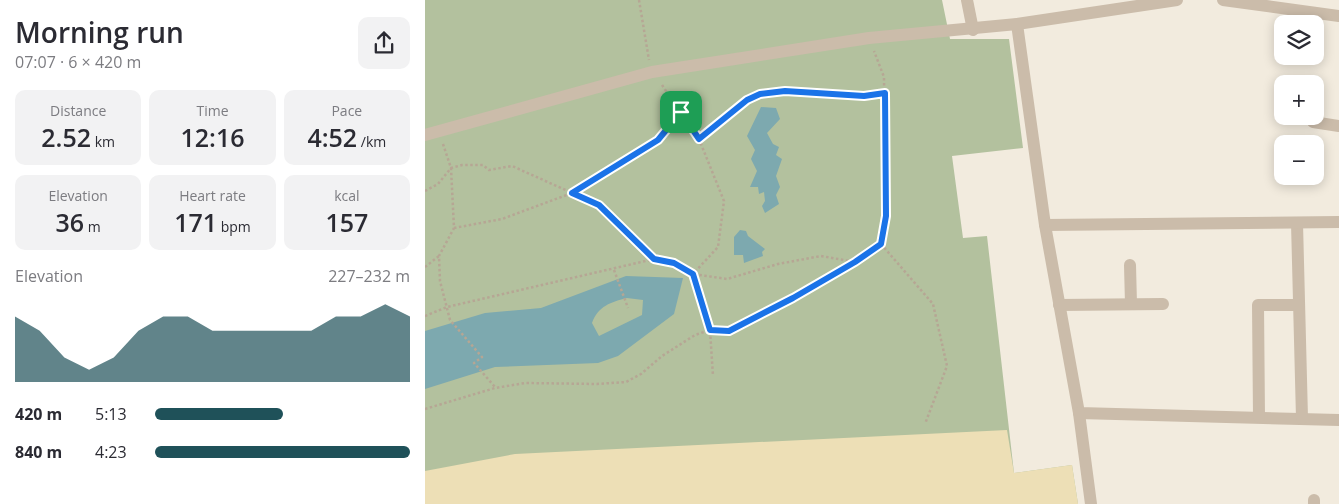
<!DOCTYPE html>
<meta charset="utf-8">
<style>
body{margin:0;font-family:"Open Sans",sans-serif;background:#f2f2f3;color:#2b2b33;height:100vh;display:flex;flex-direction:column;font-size:19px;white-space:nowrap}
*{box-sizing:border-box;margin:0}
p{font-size:16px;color:#7c7c81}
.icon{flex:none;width:28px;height:28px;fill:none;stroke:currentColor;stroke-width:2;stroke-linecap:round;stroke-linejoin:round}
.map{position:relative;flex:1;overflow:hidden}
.sheet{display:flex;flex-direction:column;background:#fff;width:425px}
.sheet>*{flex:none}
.tools{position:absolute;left:849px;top:15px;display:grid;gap:10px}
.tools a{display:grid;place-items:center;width:50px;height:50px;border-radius:10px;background:#fff;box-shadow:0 2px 12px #0003;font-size:25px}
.pin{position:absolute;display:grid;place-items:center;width:42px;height:42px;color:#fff;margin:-21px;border-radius:10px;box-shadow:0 2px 8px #0006}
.round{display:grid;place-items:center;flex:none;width:52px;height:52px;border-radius:10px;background:#f2f2f3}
.headline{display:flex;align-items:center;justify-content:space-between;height:85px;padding:0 15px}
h1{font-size:28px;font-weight:600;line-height:38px}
.metrics{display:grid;grid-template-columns:repeat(3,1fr);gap:8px;height:85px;padding:5px 15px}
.metrics div{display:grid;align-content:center;border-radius:10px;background:#f2f2f3;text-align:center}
.metrics b{font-size:25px;font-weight:600}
.metrics small{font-size:14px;font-weight:400}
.metrics p{font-size:14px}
.chart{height:140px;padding:10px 15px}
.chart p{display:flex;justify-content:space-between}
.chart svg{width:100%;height:90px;margin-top:5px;fill:#1f5159;opacity:.7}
ul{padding:0 15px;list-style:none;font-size:16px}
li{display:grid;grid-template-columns:80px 60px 1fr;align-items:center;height:38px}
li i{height:12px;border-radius:6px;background:#1f5159}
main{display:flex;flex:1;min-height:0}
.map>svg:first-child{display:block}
.green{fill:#b3c19e}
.sand{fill:#eddfb6}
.water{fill:#7da9af;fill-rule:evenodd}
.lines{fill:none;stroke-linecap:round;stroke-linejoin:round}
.path{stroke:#b6a694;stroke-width:2.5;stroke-dasharray:2.5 2.5;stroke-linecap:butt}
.minor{stroke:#cbbcaa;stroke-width:12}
.route-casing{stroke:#fff;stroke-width:10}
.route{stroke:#1a73e8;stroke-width:6}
</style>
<main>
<section class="sheet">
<div class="headline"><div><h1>Morning run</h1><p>07:07 · 6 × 420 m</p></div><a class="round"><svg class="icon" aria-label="share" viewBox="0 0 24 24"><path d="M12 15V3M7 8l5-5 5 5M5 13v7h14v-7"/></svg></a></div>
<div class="metrics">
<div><p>Distance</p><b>2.52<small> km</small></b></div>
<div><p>Time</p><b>12:16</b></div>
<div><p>Pace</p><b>4:52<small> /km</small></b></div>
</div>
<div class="metrics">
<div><p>Elevation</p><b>36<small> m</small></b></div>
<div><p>Heart rate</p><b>171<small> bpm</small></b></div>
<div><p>kcal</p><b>157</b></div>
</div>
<div class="chart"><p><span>Elevation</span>227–232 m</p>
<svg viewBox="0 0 160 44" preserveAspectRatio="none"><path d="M0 44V12L10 19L20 32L30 38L40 32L50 19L60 12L70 12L80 19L90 19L100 19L110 19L120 19L130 12L140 12L150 6L160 12V44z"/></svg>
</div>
<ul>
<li><b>420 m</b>5:13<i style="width:50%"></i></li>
<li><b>840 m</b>4:23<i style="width:100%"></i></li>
</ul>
</section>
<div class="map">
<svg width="914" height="504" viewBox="0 0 914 504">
<rect width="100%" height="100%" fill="#f2ebde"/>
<polygon class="green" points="0,0 517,0 525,39 584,39 598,148 527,156 538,238 562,236 589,473 647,465 653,504 0,504"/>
<polygon class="sand" points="582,430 589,473 647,465 653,504 0,504 0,471 90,454"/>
<g class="water">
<polygon points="336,107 351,108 355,119 342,133 348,144 354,147 351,155 357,159 351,176 355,187 351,195 354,204 340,213 337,206 340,201 339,192 334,194 333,187 325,187 332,171 326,159 330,150 322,136"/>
<polygon points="315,230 321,231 323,236 340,249 337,252 338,256 319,263 318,255 309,255 309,237"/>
<path d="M 201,276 L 258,278 L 249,314 L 193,356 L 173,363 L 70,367 L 0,389 L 0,331 L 60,313 L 116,308 ZM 202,298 L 218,300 L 217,315 L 174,336 L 167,323 C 173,306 186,302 202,298 Z"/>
</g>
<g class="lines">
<g class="path">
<polyline points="214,0 224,60"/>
<polyline points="237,85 274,139 299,201 293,247 268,274"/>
<polyline points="274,139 323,100 335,95 360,91 439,97 459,93"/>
<polyline points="18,144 26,168 29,228 14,256 15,281 25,320 57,357 49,363 70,387"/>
<polyline points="0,191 13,184 26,168 37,165 58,165 64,170 87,166 174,205 229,259"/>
<polyline points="29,228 77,219 147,193 233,140 256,112"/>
<polyline points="456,244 508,304 522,366 500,424"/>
<polyline points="0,267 14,256"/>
<polyline points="189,270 203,308"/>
<polyline points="268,274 285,330 288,376"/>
<polyline points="0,316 22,307 229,259 249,263 268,274 302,279 353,264 396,256 430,262 456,244 461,216 459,77 449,51"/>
<polyline points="0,409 70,388 100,383 172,384 201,382 216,374 237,356 270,335 285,330 304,331 368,298 429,263"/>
</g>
<g class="minor">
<polyline points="542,0 548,30"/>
<polyline points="798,0 914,16"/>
<polyline points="592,24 620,225 654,413 914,420"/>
<polyline points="888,122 914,126"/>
<polyline points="0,135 227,72 444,38 592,24 752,0"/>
<polyline points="872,223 877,418"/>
<polyline points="620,225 914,222"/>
<polyline points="705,265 706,304"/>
<polyline points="634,305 738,304"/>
<polyline points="654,413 666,504"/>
<polyline points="834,417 833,305 874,305"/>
<polyline points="889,504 889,500"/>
</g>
</g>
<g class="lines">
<g class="route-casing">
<polygon id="route" points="360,91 439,96 460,93 461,216 456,244 430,262 368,298 304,331 285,330 268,274 249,263 229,259 174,205 147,193 233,140 256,112 274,139 322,100 335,94"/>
</g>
<use href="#route" class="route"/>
</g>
</svg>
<div class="tools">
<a><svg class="icon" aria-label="layers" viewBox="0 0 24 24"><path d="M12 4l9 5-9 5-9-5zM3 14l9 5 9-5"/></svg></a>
<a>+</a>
<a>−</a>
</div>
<div class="pin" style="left:256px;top:112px;background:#1e9e55"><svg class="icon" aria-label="arrive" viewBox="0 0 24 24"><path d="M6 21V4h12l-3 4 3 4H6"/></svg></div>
</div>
</main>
